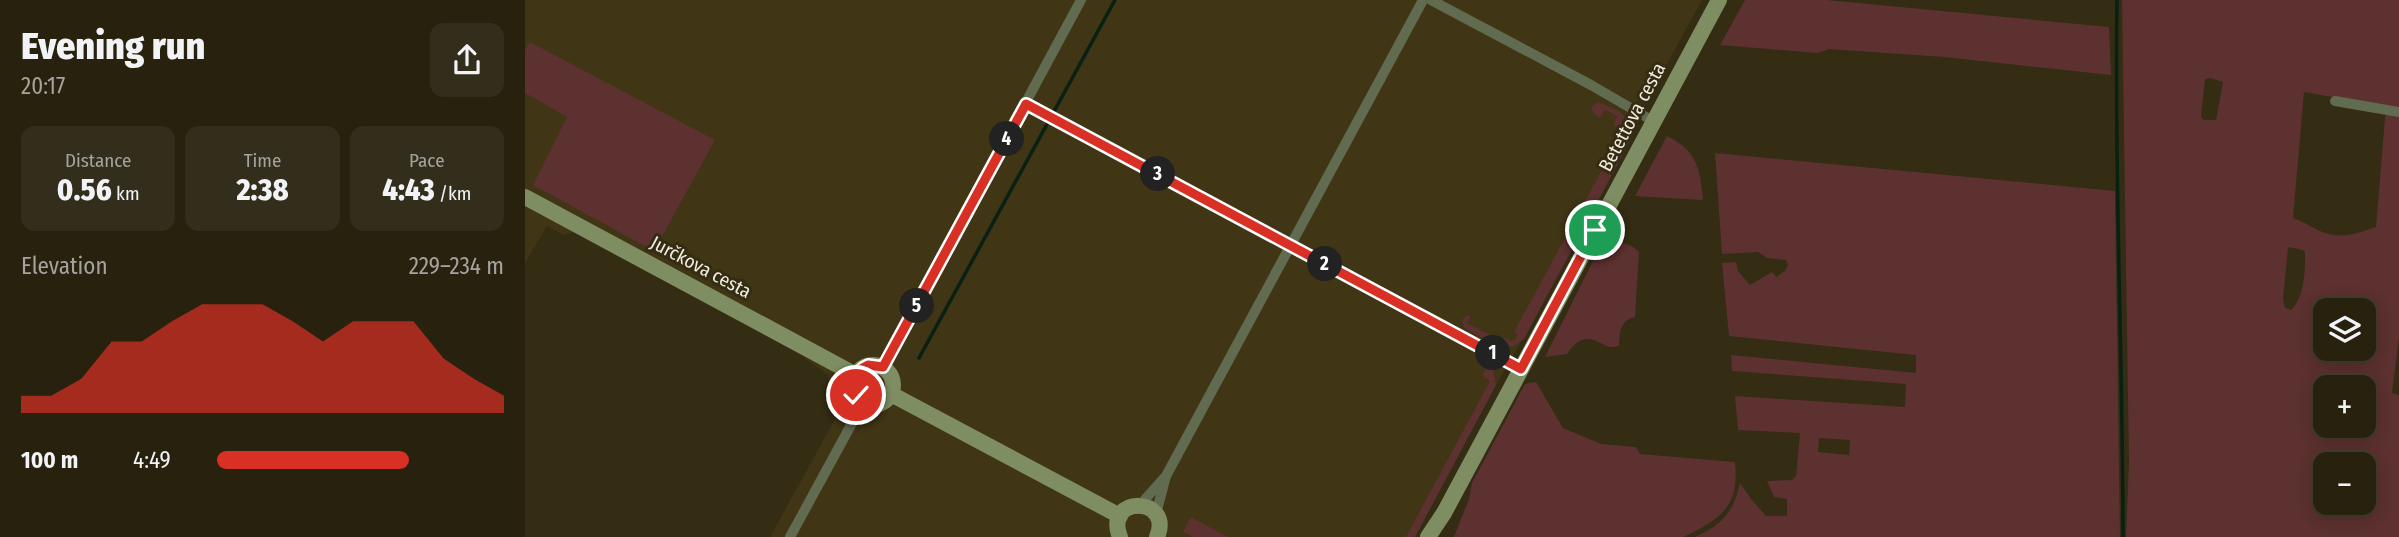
<!DOCTYPE html>
<meta charset="utf-8">
<style>
body{margin:0;font-family:"Fira Sans Condensed",sans-serif;background:#332e1c;color:#f1f3f6;height:100vh;display:flex;flex-direction:column;font-size:26px;white-space:nowrap}
*{box-sizing:border-box;margin:0}
p{font-size:23px;color:#a4a39e}
.icon{flex:none;width:38px;height:38px;fill:none;stroke:currentColor;stroke-width:2;stroke-linecap:round;stroke-linejoin:round}
.map{position:relative;flex:1;overflow:hidden}
.details{display:flex;flex-direction:column;background:#27210e;width:525px}
.details>*{flex:none}
.tools{position:absolute;left:1788px;top:298px;display:grid;gap:14px}
.tools a{display:grid;place-items:center;width:63px;height:63px;border-radius:14px;background:#27210e;box-shadow:0 4px 18px #0003,0 0 0 2px #433e2e;font-size:35px}
.pin{position:absolute;display:grid;place-items:center;width:60px;height:60px;color:#fff;margin:-30px;border:4px solid #fff;border-radius:50%;box-shadow:0 2px 7px #0007}
.km{position:absolute;width:35px;height:35px;margin:-18px;border-radius:50%;background:#222;color:#fff;font-size:19px;line-height:35px;text-align:center}
.round{display:grid;place-items:center;flex:none;width:74px;height:74px;border-radius:14px;background:#332e1c}
.head{display:flex;align-items:center;justify-content:space-between;height:119px;padding:0 21px}
h1{font-size:38px;font-weight:800;line-height:52px}
.metrics{display:grid;grid-template-columns:repeat(3,1fr);gap:10px;height:119px;padding:7px 21px}
.metrics div{display:grid;align-content:center;border-radius:14px;background:#332e1c;text-align:center}
.metrics b{font-size:30px;font-weight:800}
.metrics small{font-size:19px;font-weight:400}
.metrics p{font-size:19px}
.chart{height:196px;padding:14px 21px}
.chart p{display:flex;justify-content:space-between}
.chart svg{width:100%;height:126px;margin-top:7px;fill:#d93025;opacity:.7}
ul{padding:0 21px;list-style:none;font-size:23px}
li{display:grid;grid-template-columns:112px 84px 1fr;align-items:center;height:52px}
li i{height:18px;border-radius:9px;background:#d93025}
main{display:flex;flex:1;min-height:0}
.map>svg:first-child{display:block}
.built{fill:#403514}
.green{fill:#5c312f;fill-rule:evenodd}
.lines{fill:none;stroke-linecap:round;stroke-linejoin:round}
.stream{stroke:#092014;stroke-width:3.5}
.street{stroke:#616b50;stroke-width:10}
.secondary{stroke:#7e8e62;stroke-width:16}
.route-casing{stroke:#fff;stroke-width:14}
.route{stroke:#d93025;stroke-width:9}
.labels{text-anchor:middle;dominant-baseline:central;stroke-width:6;stroke-linejoin:round;paint-order:stroke}
.street-label{font-size:19px;fill:#f1ecdd;stroke:#342c13}
</style>
<main>
<section class="details">
<div class="head"><div><h1>Evening run</h1><p>20:17</p></div><a class="round"><svg class="icon" aria-label="share" viewBox="0 0 24 24"><path d="M12 15V3M7 8l5-5 5 5M5 13v7h14v-7"/></svg></a></div>
<div class="metrics">
<div><p>Distance</p><b>0.56<small> km</small></b></div>
<div><p>Time</p><b>2:38</b></div>
<div><p>Pace</p><b>4:43<small> /km</small></b></div>
</div>
<div class="chart"><p><span>Elevation</span>229–234 m</p>
<svg viewBox="0 0 160 44" preserveAspectRatio="none"><path d="M0 44V38L10 38L20 32L30 19L40 19L50 12L60 6L70 6L80 6L90 12L100 19L110 12L120 12L130 12L140 25L150 32L160 38V44z"/></svg>
</div>
<ul>
<li><b>100 m</b>4:49<i style="width:67%"></i></li>
</ul>
</section>
<div class="map">
<svg width="1874" height="537" viewBox="0 0 1874 537">
<rect width="100%" height="100%" fill="#342c13"/>
<polygon class="built" points="0,0 1177,0 1108,126 1105,127 1103,145 1002,332 971,385 890,537 245,537 310,419 314,404 312,394 303,380 303,375 276,355 49,232 39,235 22,226 0,263"/>
<g class="green">
<polygon points="1220,0 1302,0 1584,27 1586,75 1419,57 1304,49 1293,53 1195,45"/>
<path d="M 1597,0 L 1874,0 L 1874,109 L 1779,92 L 1768,218 C 1777,221 1781,224 1789,228 C 1813,241 1827,235 1851,227 L 1860,118 L 1861,114 L 1874,114 L 1874,337 L 1867,393 L 1874,395 L 1874,537 L 1601,537 L 1604,462 ZM 1685,78 L 1698,82 L 1691,120 L 1679,120 L 1676,117 L 1680,79 ZM 1763,247 L 1778,250 L 1780,252 C 1780,271 1780,296 1766,310 L 1760,308 L 1758,299 ZM 1801,310 L 1839,310 L 1839,348 L 1801,348 ZM 1801,387 L 1839,387 L 1839,425 L 1801,425 ZM 1801,464 L 1839,464 L 1839,502 L 1801,502 Z"/>
<polygon points="5,42 190,140 129,251 8,185 42,117 0,93 0,50"/>
<polygon points="1073,102 1094,111 1103,120 1106,119 1108,126 1105,127 1105,141 999,339 989,346 977,346 973,342 978,337 986,341 990,340 993,334 989,332 1098,131 1088,125 1092,116 1080,110 1075,118 1069,114 1066,107"/>
<path d="M 1142,136 C 1172,151 1175,168 1178,200 L 1110,196 Z"/>
<path d="M 1190,153 L 1590,191 L 1595,537 L 1170,537 C 1198,524 1208,513 1215,483 L 1227,500 L 1241,516 L 1262,516 L 1262,499 L 1249,497 L 1242,481 L 1267,480 L 1271,476 L 1275,433 L 1213,430 L 1210,396 L 1380,407 L 1381,384 L 1207,371 L 1206,355 L 1391,373 L 1391,355 L 1204,336 L 1197,263 L 1211,262 L 1213,271 L 1225,285 L 1247,272 L 1251,277 L 1260,271 L 1263,265 L 1261,260 L 1242,258 L 1233,252 L 1197,254 ZM 1294,438 L 1325,440 L 1324,455 L 1293,452 Z"/>
<path d="M 1077,243 C 1091,242 1104,241 1114,252 L 1110,317 C 1095,321 1095,331 1094,345 C 1079,356 1064,320 1042,354 L 1020,357 Z"/>
<polygon points="941,316 945,316 942,323 971,338 971,343 965,343 939,328 937,320"/>
<polygon points="956,360 968,370 971,385 890,537 881,537 965,381 957,376 961,369 954,364"/>
<circle cx="349" cy="384" r="10"/>
<path d="M 1011,382 L 1038,428 L 1076,444 L 1111,447 L 1115,454 L 1210,462 C 1215,507 1195,519 1159,537 L 929,537 L 944,499 L 947,483 L 1000,384 Z"/>
<polygon points="666,517 703,537 668,537 658,532"/>
</g>
<g class="lines">
<g class="stream">
<path d="M 1592,0 C 1589,179 1598,358 1598,537"/>
<polyline points="394,358 590,0"/>
</g>
<g class="street">
<polyline points="906,0 1066,85 1128,121"/>
<polyline points="1810,101 1874,112"/>
<polyline points="501,104 996,369"/>
<polyline points="358,367 556,0"/>
<polyline points="615,505 639,478"/>
<polyline points="631,514 641,476 898,0"/>
<polyline points="265,537 338,403"/>
</g>
<g class="secondary">
<polyline points="0,197 331,375"/>
<circle cx="348" cy="385" r="20"/>
<polyline points="366,394 595,516"/>
<path d="M 595,537 C 578,495 649,496 632,537"/>
<polyline points="903,537 919,513 1194,0"/>
</g>
</g>
<g class="lines">
<g class="route-casing">
<path id="route" d="M 331,395 C 325,382 330,371 343,365 L 358,367 L 501,104 L 996,369 L 1070,230"/>
</g>
<use href="#route" class="route"/>
</g>
<g class="labels">
<g class="street-label">
<text transform="translate(1107 117) rotate(-62)">Betettova cesta</text>
<text transform="translate(176 267) rotate(28)">Jurčkova cesta</text>
</g>
</g>
</svg>
<div class="tools">
<a><svg class="icon" aria-label="layers" viewBox="0 0 24 24"><path d="M12 4l9 5-9 5-9-5zM3 14l9 5 9-5"/></svg></a>
<a>+</a>
<a>−</a>
</div>
<div class="pin" style="left:1070px;top:230px;background:#1e9e55"><svg class="icon" aria-label="arrive" viewBox="0 0 24 24"><path d="M6 21V4h12l-3 4 3 4H6"/></svg></div>
<div class="pin" style="left:331px;top:395px;background:#d93025"><svg class="icon" aria-label="check" viewBox="0 0 24 24"><path d="M5 12l5 5 9-10"/></svg></div>
<b class="km" style="left:968px;top:353px">1</b>
<b class="km" style="left:800px;top:264px">2</b>
<b class="km" style="left:633px;top:174px">3</b>
<b class="km" style="left:482px;top:139px">4</b>
<b class="km" style="left:392px;top:306px">5</b>
</div>
</main>
